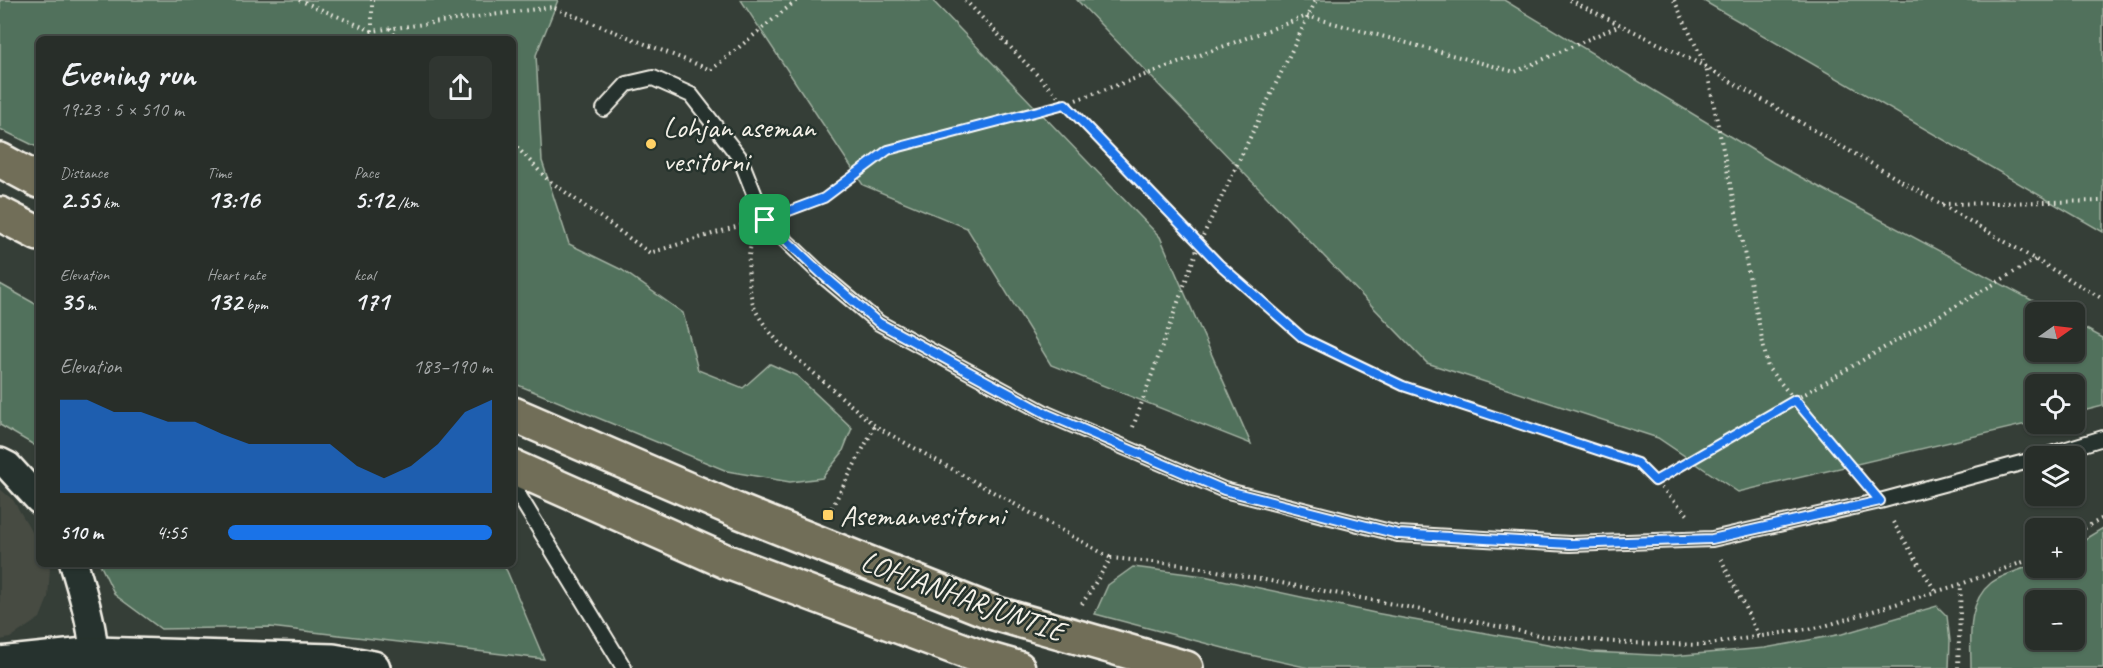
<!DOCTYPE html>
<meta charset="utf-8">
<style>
body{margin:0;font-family:Caveat,sans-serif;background:#303631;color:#f1f3f6;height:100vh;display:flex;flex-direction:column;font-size:22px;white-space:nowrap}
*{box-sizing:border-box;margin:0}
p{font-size:20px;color:#a5a8a8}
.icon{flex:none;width:33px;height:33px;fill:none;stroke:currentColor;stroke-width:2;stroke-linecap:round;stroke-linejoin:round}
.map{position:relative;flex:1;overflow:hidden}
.side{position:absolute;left:36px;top:36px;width:480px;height:531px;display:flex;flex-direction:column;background:#282e29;border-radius:9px;box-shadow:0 2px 4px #0004,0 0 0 2px #444a46}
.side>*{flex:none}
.needle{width:39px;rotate:76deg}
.buttons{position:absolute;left:2025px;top:302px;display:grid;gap:12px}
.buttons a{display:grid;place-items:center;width:60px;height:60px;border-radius:9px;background:#282e29;box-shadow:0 2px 4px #0004,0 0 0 2px #444a46;font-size:30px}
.pin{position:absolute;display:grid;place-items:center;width:51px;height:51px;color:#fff;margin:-26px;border-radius:12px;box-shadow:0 3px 9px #0006}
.round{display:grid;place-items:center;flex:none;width:63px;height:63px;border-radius:9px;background:#303631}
.overview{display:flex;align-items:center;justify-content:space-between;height:102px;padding:0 24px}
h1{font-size:33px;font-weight:700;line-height:45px}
.figures{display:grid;grid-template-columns:repeat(3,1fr);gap:9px;height:102px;padding:6px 24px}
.figures div{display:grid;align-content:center}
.figures b{font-size:26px;font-weight:700}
.figures small{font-size:16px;font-weight:400}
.figures p{font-size:16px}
.chart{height:168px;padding:12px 24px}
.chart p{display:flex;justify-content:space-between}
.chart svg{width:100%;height:108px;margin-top:6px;fill:#1a73e8;opacity:.7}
ul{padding:0 24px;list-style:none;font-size:20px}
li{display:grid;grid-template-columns:96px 72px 1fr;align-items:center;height:45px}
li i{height:15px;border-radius:8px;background:#1a73e8}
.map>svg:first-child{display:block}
.built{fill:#474b43}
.green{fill:#51715b;stroke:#a2b1a2;stroke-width:1.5;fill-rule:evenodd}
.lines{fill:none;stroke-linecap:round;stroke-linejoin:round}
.service-casing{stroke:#f4f1e8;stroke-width:18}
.minor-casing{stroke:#f4f1e8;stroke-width:32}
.tertiary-casing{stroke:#f4f1e8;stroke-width:38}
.trunk-casing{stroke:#f4f1e8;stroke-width:38}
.path{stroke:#f4f1e8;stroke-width:4;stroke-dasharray:1.5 4.5;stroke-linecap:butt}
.service{stroke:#26332d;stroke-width:14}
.minor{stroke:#26332d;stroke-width:27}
.tertiary{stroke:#26332d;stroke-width:33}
.trunk{stroke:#716e59;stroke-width:33}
.route-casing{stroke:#fff;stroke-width:12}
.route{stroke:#1a73e8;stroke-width:8}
.poi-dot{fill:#ffd166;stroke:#26332d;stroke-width:2}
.labels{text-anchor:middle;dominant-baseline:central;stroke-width:5;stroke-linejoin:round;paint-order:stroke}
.poi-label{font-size:30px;fill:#f4f1e8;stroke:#26332d;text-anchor:start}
.street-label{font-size:30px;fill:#f4f1e8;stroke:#26332d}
</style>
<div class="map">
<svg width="2103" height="668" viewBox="0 0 2103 668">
<rect width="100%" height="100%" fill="#353e37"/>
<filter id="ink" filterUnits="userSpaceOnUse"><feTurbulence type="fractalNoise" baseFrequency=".0167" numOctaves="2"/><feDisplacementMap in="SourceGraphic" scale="12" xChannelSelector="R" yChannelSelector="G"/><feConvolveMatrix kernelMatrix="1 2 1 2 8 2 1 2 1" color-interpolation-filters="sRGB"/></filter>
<g filter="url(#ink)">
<polygon class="built" points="0,489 13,500 35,537 39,545 39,564 48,564 50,568 48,598 40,618 10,638 0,640"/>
<g class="green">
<polygon points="0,0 558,0 536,55 542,161 569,244 622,270 683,313 698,370 743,388 770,364 797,376 852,428 842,453 822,478 790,482 727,471 513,383 513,39 39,39 39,148 0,129"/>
<polygon points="741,0 932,0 1160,237 1251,444 1051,365 967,228 863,185"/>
<polygon points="1077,0 1504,0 1774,163 2054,312 2036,312 2036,351 2074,351 2075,323 2103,338 2103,406 2075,413 2074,384 2036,384 2035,422 1738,492 1658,438 1427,363"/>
<polygon points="1702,0 2103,0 2103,232"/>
<polygon points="0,284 39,306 39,448 0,425"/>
<path d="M 2103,528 L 2103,668 L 1971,668 C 1971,640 1966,603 1991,583 C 2001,575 2024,569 2035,564 L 2036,567 L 2074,567 L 2075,545 ZM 2036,600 L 2074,600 L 2074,639 L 2036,639 Z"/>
<polygon points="100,564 502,564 507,571 544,659 270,627 161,629 115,595"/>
<polygon points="1133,567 1204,576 1375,613 1592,652 1672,656 1765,648 1842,634 1937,606 1947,616 1950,641 1949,668 1309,668 1246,654 1095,614 1108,585"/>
</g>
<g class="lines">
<g class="service-casing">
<g id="service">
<polyline points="604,109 627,84 653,78 691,95 740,158 765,221 823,276 879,323 1047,414 1224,490 1398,534 1570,544 1712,539 1880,501 2036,459"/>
<polyline points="2044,456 2103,438"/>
<polyline points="513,486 624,668"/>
</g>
</g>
<g class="minor-casing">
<g id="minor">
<polyline points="0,462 8,466 39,500"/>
<path d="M 74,564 C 83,595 97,637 93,668"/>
</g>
</g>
<g class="tertiary-casing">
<polyline id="tertiary" points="0,664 95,654 333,661 373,668"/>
</g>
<g class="trunk-casing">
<g id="trunk">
<polyline points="0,160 39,181"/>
<polyline points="0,214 39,234"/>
<polyline points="513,414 738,511 994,613 1186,668"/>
<polyline points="513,467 725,561 983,658 1018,668"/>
</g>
</g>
<g class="path">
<polyline points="299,0 372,31 552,7 711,70 797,0"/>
<polyline points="965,0 1219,264 1303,338 1403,386 1637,463 1688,515"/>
<polyline points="1570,0 1706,67 2103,299"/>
<polyline points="1674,0 1706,67 1768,368 1864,482"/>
<polyline points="390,28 397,39"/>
<polyline points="372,31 372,0"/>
<polyline points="513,143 547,179 650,253 742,225"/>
<polyline points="1942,204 2103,201"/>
<polyline points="789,211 824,198 888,150 1065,104 1307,16 1515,72 1620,25"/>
<path d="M 752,242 C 746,258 748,293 755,309 C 761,322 771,333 780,344 L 875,426 L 1111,558"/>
<polyline points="1133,427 1199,244 1316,0"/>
<polyline points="1655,481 2035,260"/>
<polyline points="829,513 875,426"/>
<polyline points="1893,522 1936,592"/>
<polyline points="2074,534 2103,518"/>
<polyline points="1721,559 1759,636"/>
<polyline points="1082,604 1111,558 1185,565 1393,604 1543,636 1628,643 1703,645 1821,627 1961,584 2023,562 2036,555"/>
<polyline points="1958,668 1961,584"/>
</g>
<use href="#service" class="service"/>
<use href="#minor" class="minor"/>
<use href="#tertiary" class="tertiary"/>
<use href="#trunk" class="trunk"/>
</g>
</g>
<g class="lines" filter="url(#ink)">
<g class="route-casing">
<polygon id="route" points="1065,104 1219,264 1303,338 1403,386 1637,463 1655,481 1795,400 1880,501 1712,539 1570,544 1398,534 1224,490 1047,414 879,323 824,276 765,220 824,198 888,150"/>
</g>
<use href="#route" class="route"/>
</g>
<g class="poi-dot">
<circle cx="651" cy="144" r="6"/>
<rect x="822" y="509" width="12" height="12" rx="3"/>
</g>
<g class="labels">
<g class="poi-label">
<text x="663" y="127">Lohjan aseman<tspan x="663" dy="34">vesitorni</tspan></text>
<text x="840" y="515">Asemanvesitorni</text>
</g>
<g class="street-label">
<text transform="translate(963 596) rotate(20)">LOHJANHARJUNTIE</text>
</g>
</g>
</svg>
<div class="buttons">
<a><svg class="needle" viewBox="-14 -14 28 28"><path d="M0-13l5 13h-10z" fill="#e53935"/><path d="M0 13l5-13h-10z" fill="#a5a8a8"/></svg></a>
<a><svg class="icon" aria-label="locate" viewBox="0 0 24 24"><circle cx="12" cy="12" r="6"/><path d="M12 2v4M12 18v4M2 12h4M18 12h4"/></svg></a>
<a><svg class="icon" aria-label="layers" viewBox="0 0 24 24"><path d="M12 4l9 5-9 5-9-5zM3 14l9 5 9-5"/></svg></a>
<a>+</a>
<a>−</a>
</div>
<div class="pin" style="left:765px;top:220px;background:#1e9e55"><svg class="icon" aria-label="arrive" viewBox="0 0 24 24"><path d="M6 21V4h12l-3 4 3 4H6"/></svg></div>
<section class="side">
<div class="overview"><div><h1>Evening run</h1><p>19:23 · 5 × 510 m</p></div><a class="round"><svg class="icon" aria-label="share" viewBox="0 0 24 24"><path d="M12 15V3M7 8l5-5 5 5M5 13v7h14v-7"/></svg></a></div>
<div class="figures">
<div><p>Distance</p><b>2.55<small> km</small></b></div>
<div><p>Time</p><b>13:16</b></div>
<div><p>Pace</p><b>5:12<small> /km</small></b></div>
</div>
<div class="figures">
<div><p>Elevation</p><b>35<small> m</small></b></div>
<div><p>Heart rate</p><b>132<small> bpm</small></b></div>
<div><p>kcal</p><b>171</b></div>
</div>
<div class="chart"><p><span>Elevation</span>183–190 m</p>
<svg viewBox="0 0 160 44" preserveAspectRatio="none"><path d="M0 44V6L10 6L20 11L30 11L40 15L50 15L60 20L70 24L80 24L90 24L100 24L110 33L120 38L130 33L140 24L150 11L160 6V44z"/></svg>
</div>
<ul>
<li><b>510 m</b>4:55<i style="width:100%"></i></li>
</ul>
</section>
</div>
